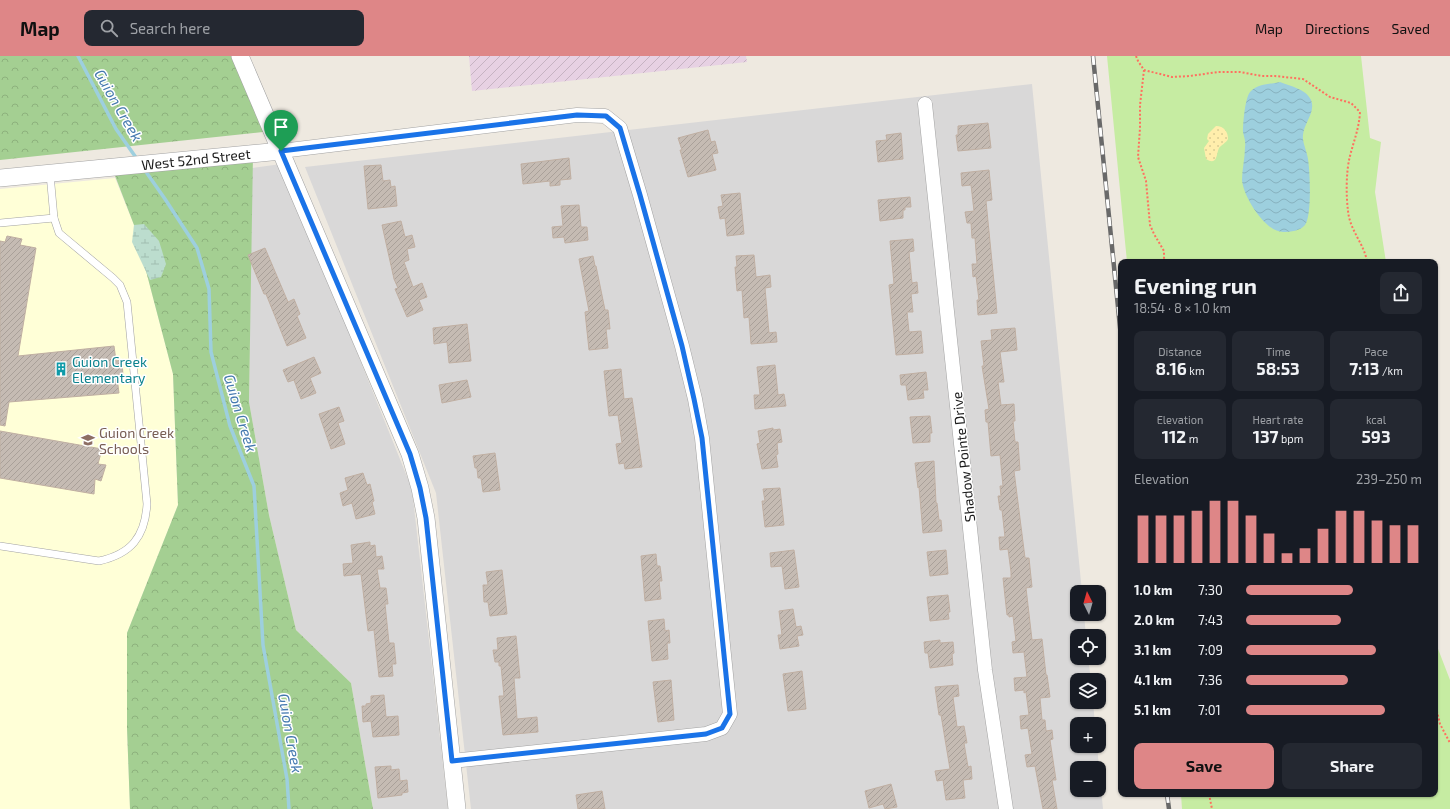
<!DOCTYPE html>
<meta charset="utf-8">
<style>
body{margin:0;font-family:"Exo 2",sans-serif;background:#242831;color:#f1f3f6;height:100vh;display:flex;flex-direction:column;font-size:15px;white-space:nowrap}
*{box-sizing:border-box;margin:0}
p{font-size:13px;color:#9ea1a6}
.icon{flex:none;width:22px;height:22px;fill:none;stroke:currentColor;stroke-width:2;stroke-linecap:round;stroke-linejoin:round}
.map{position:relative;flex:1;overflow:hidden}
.sheet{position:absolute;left:1118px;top:203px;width:320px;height:538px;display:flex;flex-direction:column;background:#171b24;border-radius:8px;box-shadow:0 1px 3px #0004}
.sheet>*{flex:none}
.needle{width:26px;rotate:355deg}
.tools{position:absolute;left:1070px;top:529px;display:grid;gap:8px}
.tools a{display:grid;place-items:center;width:36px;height:36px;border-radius:8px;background:#171b24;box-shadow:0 1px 3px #0004;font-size:20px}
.pin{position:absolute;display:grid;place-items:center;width:34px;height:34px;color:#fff;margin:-41px -17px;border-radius:50% 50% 50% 0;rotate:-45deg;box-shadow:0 0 4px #0007}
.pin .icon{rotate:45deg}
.round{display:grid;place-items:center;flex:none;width:42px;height:42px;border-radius:8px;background:#242831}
.headline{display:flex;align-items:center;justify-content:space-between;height:68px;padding:0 16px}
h1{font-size:22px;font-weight:700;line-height:30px}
.stats{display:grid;grid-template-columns:repeat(3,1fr);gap:6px;height:68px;padding:4px 16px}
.stats div{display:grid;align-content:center;border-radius:8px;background:#242831;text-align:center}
.stats b{font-size:17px;font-weight:700}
.stats small{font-size:11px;font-weight:400}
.stats p{font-size:11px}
.chart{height:112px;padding:8px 16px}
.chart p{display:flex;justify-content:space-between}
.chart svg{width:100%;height:72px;margin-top:4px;stroke:#de8687;stroke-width:6}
.action{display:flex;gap:8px;margin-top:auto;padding:8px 16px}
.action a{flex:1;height:46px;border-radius:8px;background:#de8687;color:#111;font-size:16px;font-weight:700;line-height:46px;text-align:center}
.action a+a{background:#242831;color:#f1f3f6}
ul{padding:0 16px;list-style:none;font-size:13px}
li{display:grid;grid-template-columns:64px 48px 1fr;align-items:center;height:30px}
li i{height:10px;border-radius:5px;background:#de8687}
header{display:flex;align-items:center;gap:24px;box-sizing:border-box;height:56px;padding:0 20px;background:#de8687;color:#111}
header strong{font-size:19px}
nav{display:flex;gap:22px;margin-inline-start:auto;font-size:14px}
.search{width:280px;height:36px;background:#242831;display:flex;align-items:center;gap:10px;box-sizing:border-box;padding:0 14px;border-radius:8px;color:#9ea1a6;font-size:15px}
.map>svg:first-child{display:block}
.residential{fill:#d9d8d8;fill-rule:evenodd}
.industrial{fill:url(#industrial-furrows)}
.education{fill:#ffffd7}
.grass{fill:#c6eca2}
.forest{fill:url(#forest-crowns)}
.wetland{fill:url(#wetland-marsh)}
.sand{fill:url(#sand-dots)}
.water{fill:url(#water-waves)}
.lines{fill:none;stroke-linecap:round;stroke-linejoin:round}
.stream{stroke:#9dcfde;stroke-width:3.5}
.building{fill:url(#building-hatch);stroke:#c0afa2}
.service-casing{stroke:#a2a2a2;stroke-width:8}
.minor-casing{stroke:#a2a2a2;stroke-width:15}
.tertiary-casing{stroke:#a2a2a2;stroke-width:18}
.path{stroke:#ff705f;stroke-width:2;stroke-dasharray:2 2;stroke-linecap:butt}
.service{stroke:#fff;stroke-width:7}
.minor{stroke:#fff;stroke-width:14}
.tertiary{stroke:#fff;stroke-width:17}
.rail-casing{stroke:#696969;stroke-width:4.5}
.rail{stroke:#fff;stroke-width:3;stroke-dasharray:9;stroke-linecap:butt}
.route-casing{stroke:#fff;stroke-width:8}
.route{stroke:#1a73e8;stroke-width:5}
.labels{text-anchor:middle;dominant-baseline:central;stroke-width:3;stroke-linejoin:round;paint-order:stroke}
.street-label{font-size:14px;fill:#1b1b1b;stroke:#fff}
.culture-label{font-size:14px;fill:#0d838f;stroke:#fff;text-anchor:start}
.education-label{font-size:14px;fill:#785e54;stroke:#fff;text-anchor:start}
.water-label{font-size:15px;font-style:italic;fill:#4479af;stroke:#fff}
</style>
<header>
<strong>Map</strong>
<div class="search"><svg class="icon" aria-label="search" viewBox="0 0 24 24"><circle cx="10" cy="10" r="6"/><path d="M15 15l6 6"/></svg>Search here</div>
<nav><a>Map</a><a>Directions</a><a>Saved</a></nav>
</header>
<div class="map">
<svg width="1450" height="753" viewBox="0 0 1450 753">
<defs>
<pattern id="industrial-furrows" width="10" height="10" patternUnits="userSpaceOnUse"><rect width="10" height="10" fill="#e7d1e3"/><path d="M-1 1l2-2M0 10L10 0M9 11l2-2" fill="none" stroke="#c6b3c2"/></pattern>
<pattern id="forest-crowns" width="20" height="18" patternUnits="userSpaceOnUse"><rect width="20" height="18" fill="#a4cf92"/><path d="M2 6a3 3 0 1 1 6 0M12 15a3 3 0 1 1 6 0" fill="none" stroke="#8db17d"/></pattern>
<pattern id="wetland-marsh" width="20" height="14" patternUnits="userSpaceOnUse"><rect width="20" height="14" fill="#bcddce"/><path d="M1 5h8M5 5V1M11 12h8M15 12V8" fill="none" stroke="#a1bdb0"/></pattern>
<pattern id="sand-dots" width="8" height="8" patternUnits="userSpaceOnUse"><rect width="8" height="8" fill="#ffeeac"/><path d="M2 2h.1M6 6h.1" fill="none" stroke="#dacc93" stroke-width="1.8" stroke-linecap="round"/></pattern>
<pattern id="water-waves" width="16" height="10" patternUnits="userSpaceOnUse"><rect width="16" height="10" fill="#9dcfde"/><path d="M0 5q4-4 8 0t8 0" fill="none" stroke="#87b1be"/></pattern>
<pattern id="building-hatch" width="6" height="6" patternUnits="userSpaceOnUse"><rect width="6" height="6" fill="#c5bbb3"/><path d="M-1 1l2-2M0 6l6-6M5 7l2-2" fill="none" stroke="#a9a099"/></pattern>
</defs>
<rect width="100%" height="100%" fill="#eee9e0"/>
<g class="residential">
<path d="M 1032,28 L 1082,536 L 1077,536 L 1077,558 L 1084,558 L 1086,580 L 1077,580 L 1077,602 L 1088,602 L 1091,624 L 1077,624 L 1077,646 L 1093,646 L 1095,668 L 1077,668 L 1077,690 L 1097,690 L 1103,753 L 471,753 L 436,437 L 305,111 ZM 1077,712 L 1099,712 L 1099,734 L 1077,734 Z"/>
<polygon points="281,108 412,433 448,753 373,753 351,627 296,574 269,459 249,346 252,112"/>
</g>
<polygon class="industrial" points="469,0 746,0 747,6 472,35"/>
<polygon class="education" points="115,122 134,169 173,318 178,449 127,577 127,672 130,753 0,753 0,133"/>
<g class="grass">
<polygon points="1107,0 1361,0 1370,82 1381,86 1375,136 1386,206 1127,206"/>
<polygon points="1435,585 1450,624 1450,753 1182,753 1181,738 1435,738"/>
</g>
<g class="forest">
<polygon points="0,0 240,0 272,75 0,104"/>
<polygon points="253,98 249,346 269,459 296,574 351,627 373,753 130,753 127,672 127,577 178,449 173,318 134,169 112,112"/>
</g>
<polygon class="wetland" points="144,168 159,185 166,208 161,221 150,224 132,186 134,169"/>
<path class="sand" d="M 1216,70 C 1224,70 1228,76 1228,83 C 1226,87 1221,89 1219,92 C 1216,98 1218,110 1206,103 L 1204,92 L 1209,85 L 1207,83 L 1208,78 Z"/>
<path class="water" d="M 1280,26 C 1290,30 1306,33 1311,44 C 1316,56 1304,67 1303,79 C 1302,86 1307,95 1308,103 C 1310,115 1312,160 1305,169 C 1300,175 1291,176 1283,176 C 1265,176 1243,140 1242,124 C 1242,113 1245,102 1245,91 C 1246,86 1244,81 1243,76 C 1243,67 1245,40 1251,35 C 1258,28 1271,28 1280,26 Z"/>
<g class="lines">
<g class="stream">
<polyline points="78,0 116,73 137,103"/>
<polyline points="144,113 165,143 197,192 209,233 211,296 230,370 254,430 263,589 287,723 289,753"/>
</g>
</g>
<g class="building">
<polygon points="988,67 991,92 958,95 956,79 958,79 958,70"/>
<polygon points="708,74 711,86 715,85 718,97 712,98 716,114 688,121 680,94 682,94 678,82"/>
<polygon points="901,77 903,103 878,106 876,85 887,84 886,79"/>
<polygon points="569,102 571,123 560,124 560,129 550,130 550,125 523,128 521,108"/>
<polygon points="381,109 383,125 390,124 391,131 395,130 397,150 368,153 364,110"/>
<polygon points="989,114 992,144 986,145 997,257 978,259 977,244 979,244 976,220 973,221 972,208 977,208 975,182 972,182 971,167 967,167 965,156 974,155 971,129 962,130 961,117"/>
<polygon points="740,137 744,178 727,180 725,162 720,163 718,151 723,150 721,139"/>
<polygon points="910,141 911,151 905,151 905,154 903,154 903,162 880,165 878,144"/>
<polygon points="579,149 581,171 587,171 588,184 565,187 564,181 553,182 552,171 563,170 561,150"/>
<polygon points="401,165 405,181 412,179 415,191 407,193 409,204 404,206 413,231 422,227 427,241 419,244 423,254 407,261 395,233 398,232 394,223 382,169"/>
<polygon points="7,180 22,183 20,189 36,192 18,300 114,290 116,305 122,304 123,321 117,322 119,337 9,346 5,370 0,369 0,185 5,186"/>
<polygon points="913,183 914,195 909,196 912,227 917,226 918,237 911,238 913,256 907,256 909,276 921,275 923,297 896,299 889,229 894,228 890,185"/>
<polygon points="265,192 288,246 294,243 300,258 297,260 306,282 287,290 266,238 264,238 248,199"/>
<polygon points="754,199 756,221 770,219 771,231 765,232 769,277 776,276 777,286 751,288 749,261 744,262 742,234 737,235 735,211 737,211 736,200"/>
<polygon points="593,200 595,210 596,210 605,254 608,254 610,273 606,273 608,292 589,294 585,256 589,255 579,203"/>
<polygon points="467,268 471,305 449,307 447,286 434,288 433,272"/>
<polygon points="1015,272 1017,294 1000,296 1004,326 998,326 1001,349 1014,348 1015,365 1013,365 1015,386 1018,386 1020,414 1014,415 1025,502 1029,502 1032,531 1026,532 1032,584 1042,583 1046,619 1047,619 1050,641 1040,642 1042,664 1045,664 1046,675 1052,674 1053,683 1050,684 1056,724 1052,724 1057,753 1043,753 1035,710 1027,711 1025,699 1032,698 1028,672 1021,673 1020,660 1029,659 1026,636 1024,637 1024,634 1015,635 1014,622 1027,621 1024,596 1013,597 1012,586 1016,585 1013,560 1009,561 1009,559 1007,559 1003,522 1011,522 1011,516 1008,493 1000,494 999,481 1005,481 1002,454 1000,454 998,440 1001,440 1000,430 1003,430 1000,399 991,400 988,366 986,366 985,354 989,353 982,310 984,310 981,285 992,284 991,274"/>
<polygon points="314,301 321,317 310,322 316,337 301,343 294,324 288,326 283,314"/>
<polygon points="775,309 778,339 784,338 786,350 755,353 754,339 760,339 757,311"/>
<polygon points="621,313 624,343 632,342 642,411 625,413 624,407 619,408 616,388 622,387 618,359 609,360 604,315"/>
<polygon points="926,316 928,334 923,334 924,342 908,344 906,329 901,329 900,319"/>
<polygon points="467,324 471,341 442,347 439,329"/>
<polygon points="339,351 344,365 338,367 345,388 331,393 319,358"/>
<polygon points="930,360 932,377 930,377 930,386 913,387 910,361"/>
<polygon points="773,372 773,374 780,373 782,386 777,387 778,398 776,399 778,411 762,413 757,388 760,387 758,375"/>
<polygon points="0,375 102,393 98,408 106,409 101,425 95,423 94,438 0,422"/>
<polygon points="495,397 500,434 483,436 481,422 478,422 477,412 475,412 473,400"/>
<polygon points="934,405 936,447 937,447 939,464 941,464 942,475 923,477 919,431 918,432 915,407"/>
<polygon points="363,417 367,429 370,428 374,445 372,446 375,458 356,463 352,447 343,450 340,437 348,434 345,422"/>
<polygon points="780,432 784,469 765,471 762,445 765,445 763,433"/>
<polygon points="370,486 370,490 375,489 376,501 382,500 384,513 377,513 380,532 386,532 388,548 385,548 389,587 394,587 396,608 392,608 393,620 379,621 374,574 368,575 361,518 344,520 343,508 353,507 351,489"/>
<polygon points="794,494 799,531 785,533 782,510 771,511 770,497"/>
<polygon points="946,494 948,518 930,520 927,496"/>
<polygon points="656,498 657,510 660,510 662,525 659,525 661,543 645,545 641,500"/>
<polygon points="502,514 507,558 490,560 488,546 484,546 483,529 488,529 486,516"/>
<polygon points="948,539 950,556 948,556 949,563 930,565 927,541"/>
<polygon points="793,553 796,571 801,570 803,579 797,580 799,590 780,593 778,579 782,579 779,555"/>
<polygon points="664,563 665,575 669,574 670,587 667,587 668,603 652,605 648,565"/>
<polygon points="516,580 520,622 514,622 517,663 537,661 538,676 503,679 499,640 504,640 501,610 499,610 499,606 495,606 493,594 498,594 497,582"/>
<polygon points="940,584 940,587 953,586 954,597 952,598 953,609 930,612 928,597 925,597 924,586"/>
<polygon points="802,615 806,653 788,655 783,618"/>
<polygon points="671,624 674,664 658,666 653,626"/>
<polygon points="958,629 959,640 953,641 957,671 964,670 967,687 964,687 968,711 971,710 972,723 963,724 965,742 946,744 943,724 937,725 935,715 950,713 941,659 939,659 935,631"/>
<polygon points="384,639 386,661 398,660 399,679 373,681 371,665 363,666 362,650 366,650 366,648 371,647 371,640"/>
<polygon points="391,710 391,714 399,713 400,725 407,724 408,736 402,737 402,739 378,742 375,711"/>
<polygon points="891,728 897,751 885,753 883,748 869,752 865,735"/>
<polygon points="602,735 605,753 578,753 576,739"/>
</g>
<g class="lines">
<g class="service-casing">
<g id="service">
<polyline points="0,167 54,162"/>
<path d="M 0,490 L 99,505 C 131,498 145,481 147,448 L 127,246 L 120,229 L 113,222 L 59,177 L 54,162 L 50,118"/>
</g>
</g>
<g class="minor-casing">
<g id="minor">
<polyline points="925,48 985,614 1006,753"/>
<polyline points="281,95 577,59 605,60 620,72 640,139 682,290 695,343 702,382 730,658 722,672 706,678 452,705"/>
</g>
</g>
<g class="tertiary-casing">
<g id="tertiary">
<polyline points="240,0 410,398 420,432 426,462 457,753"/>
<polyline points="0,122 281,95"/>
</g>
</g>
<g class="path">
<path d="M 1136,0 L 1138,5 L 1144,14 L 1172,21 L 1190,20 L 1218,16 L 1240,16 L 1262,20 L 1275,20 L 1303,23 L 1330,41 L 1351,47 L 1360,56 C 1359,73 1354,84 1350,100 C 1346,115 1346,139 1348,155 C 1350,175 1365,189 1367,206"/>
<polyline points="1144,14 1140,49 1140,72 1138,101 1146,125 1150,169 1154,178 1164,195 1164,206"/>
<polyline points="1435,647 1440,668 1450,687"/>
<polyline points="1209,738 1212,753"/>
</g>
<use href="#service" class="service"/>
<use href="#minor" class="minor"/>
<use href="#tertiary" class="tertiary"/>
<g class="rail-casing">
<g id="rail">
<polyline points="1093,0 1121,281"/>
<polyline points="1167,738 1169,753"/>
</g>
</g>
<use href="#rail" class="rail"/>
</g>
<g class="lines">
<g class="route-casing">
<polygon id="route" points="577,59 606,60 620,72 640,139 682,290 694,343 702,382 730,658 722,672 706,678 452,705 426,462 420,432 410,398 281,95"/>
</g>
<use href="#route" class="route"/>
</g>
<defs>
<g id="building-bare" transform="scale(1.08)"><path d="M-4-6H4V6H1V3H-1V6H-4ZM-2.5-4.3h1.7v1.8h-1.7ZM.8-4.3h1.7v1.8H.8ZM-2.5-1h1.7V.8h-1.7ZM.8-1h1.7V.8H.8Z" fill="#0f9aa8" stroke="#fff" stroke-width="2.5" paint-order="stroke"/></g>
<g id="school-bare" transform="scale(1.08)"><path d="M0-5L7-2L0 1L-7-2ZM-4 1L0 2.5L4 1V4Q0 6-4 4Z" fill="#8d6e63" stroke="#fff" stroke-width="2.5" paint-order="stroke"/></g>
</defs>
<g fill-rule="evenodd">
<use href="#building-bare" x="61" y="313"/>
<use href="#school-bare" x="88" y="384"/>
</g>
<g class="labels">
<g class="street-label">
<text transform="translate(196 103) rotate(-6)">West 52nd Street</text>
<text transform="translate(963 401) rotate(-96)">Shadow Pointe Drive</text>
</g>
<g class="culture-label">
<text x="72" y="305">Guion Creek<tspan x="72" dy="16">Elementary</tspan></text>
</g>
<g class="education-label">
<text x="99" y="376">Guion Creek<tspan x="99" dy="16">Schools</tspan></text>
</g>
<g class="water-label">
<text transform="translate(119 49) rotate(60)">Guion Creek</text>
<text transform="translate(241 357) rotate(73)">Guion Creek</text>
<text transform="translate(291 677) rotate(80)">Guion Creek</text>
</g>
</g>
</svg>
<div class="tools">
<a><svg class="needle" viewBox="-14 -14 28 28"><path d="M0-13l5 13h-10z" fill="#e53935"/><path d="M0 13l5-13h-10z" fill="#9ea1a6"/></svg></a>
<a><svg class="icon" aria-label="locate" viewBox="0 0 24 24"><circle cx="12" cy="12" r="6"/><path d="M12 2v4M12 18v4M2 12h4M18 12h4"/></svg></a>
<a><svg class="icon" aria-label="layers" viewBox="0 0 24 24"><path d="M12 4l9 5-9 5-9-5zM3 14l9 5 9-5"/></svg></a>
<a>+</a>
<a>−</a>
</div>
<div class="pin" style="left:281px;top:95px;background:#1e9e55"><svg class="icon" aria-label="arrive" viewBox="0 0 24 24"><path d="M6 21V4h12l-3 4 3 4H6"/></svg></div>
<section class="sheet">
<div class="headline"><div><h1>Evening run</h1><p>18:54 · 8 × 1.0 km</p></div><a class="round"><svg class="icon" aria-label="share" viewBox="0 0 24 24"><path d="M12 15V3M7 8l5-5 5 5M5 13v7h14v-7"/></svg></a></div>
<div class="stats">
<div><p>Distance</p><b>8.16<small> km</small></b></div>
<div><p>Time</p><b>58:53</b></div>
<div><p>Pace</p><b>7:13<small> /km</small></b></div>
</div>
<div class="stats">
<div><p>Elevation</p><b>112<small> m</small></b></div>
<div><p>Heart rate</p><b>137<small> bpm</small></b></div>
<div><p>kcal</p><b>593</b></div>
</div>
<div class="chart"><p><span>Elevation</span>239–250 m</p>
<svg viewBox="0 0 160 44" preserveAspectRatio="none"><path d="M5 44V15M15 44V15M25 44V15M35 44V12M45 44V6M55 44V6M65 44V15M75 44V26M85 44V38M95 44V35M105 44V23M115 44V12M125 44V12M135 44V18M145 44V21M155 44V21"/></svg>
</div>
<ul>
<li><b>1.0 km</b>7:30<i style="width:61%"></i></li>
<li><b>2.0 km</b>7:43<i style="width:54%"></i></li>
<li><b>3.1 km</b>7:09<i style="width:74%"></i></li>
<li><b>4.1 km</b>7:36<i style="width:58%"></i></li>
<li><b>5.1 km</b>7:01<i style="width:79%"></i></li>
</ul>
<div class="action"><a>Save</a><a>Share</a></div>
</section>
</div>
